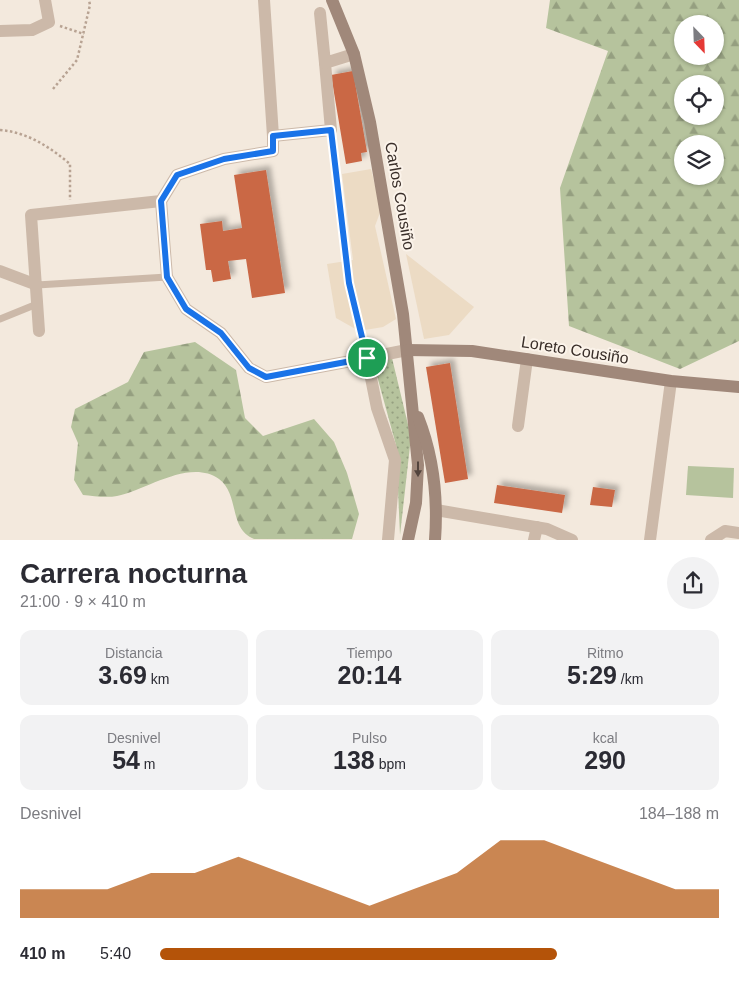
<!DOCTYPE html>
<html lang="es">
<meta charset="utf-8">
<style>
body{margin:0;font-family:Arial,sans-serif;background:#f2f2f3;color:#2b2b33;height:100vh;display:flex;flex-direction:column;font-size:19px;white-space:nowrap}
*{box-sizing:border-box;margin:0}
p{font-size:16px;color:#7c7c81}
.icon{flex:none;width:28px;height:28px;fill:none;stroke:currentColor;stroke-width:2;stroke-linecap:round;stroke-linejoin:round}
.map{position:relative;height:540px;overflow:hidden}
.drawer{display:flex;flex-direction:column;background:#fff;flex:1}
.drawer>*{flex:none}
.needle{width:32px;rotate:157deg}
.buttons{position:absolute;left:674px;top:15px;display:grid;gap:10px}
.buttons a{display:grid;place-items:center;width:50px;height:50px;border-radius:50%;background:#fff;box-shadow:0 1px 4px #0004;font-size:25px}
.pin{position:absolute;display:grid;place-items:center;width:42px;height:42px;color:#fff;margin:-21px;border:2px solid #fff;border-radius:50%;box-shadow:0 1px 5px #0007}
.round{display:grid;place-items:center;flex:none;width:52px;height:52px;border-radius:26px;background:#f2f2f3}
.overview{display:flex;align-items:center;justify-content:space-between;height:85px;padding:0 20px}
h1{font-size:28px;font-weight:700;line-height:38px}
.stats{display:grid;grid-template-columns:repeat(3,1fr);gap:8px;height:85px;padding:5px 20px}
.stats div{display:grid;align-content:center;border-radius:12px;background:#f2f2f3;text-align:center}
.stats b{font-size:25px;font-weight:700}
.stats small{font-size:14px;font-weight:400}
.stats p{font-size:14px}
.chart{height:140px;padding:10px 20px}
.chart p{display:flex;justify-content:space-between}
.chart svg{width:100%;height:90px;margin-top:5px;fill:#b45309;opacity:.7}
ul{padding:0 20px;list-style:none;font-size:16px}
li{display:grid;grid-template-columns:80px 60px 1fr;align-items:center;height:38px}
li i{height:12px;border-radius:6px;background:#b45309}
.map>svg:first-child{display:block}
.grass{fill:url(#grass-dots)}
.forest{fill:url(#forest-firs);fill-rule:evenodd}
.pitch{fill:#b6c39d}
.plaza{fill:#ecdbc4}
.building{fill:#ca6745;filter:url(#shadow)}
.lines{fill:none;stroke-linecap:round;stroke-linejoin:round}
.path{stroke:#b8a393;stroke-width:2.5;stroke-dasharray:2.5 2.5;stroke-linecap:butt}
.lane{stroke:#ccb9a9;stroke-width:7}
.street{stroke:#ccb9a9;stroke-width:12}
.secondary{stroke:#a0887a;stroke-width:12}
.oneway{fill:#53443d}
.route-casing{stroke:#fff;stroke-width:10}
.route{stroke:#1a73e8;stroke-width:6}
.labels{text-anchor:middle;dominant-baseline:central;stroke-width:4;stroke-linejoin:round;paint-order:stroke}
.street-label{font-size:16px;fill:#392e29;stroke:#fbf3ea}
</style>
<div class="map">
<svg width="739" height="540" viewBox="0 0 739 540">
<defs>
<pattern id="grass-dots" width="8" height="8" patternUnits="userSpaceOnUse" patternTransform="scale(1.25)"><rect width="8" height="8" fill="#b6c39d"/><path d="M2 2h.1M6 6h.1" fill="none" stroke="#959f80" stroke-width="1.8" stroke-linecap="round"/></pattern>
<pattern id="forest-firs" width="22" height="20" patternUnits="userSpaceOnUse" patternTransform="scale(1.25)"><rect width="22" height="20" fill="#b6c39d"/><path d="M5 1l3.5 6h-7zM16 11l3.5 6h-7z" fill="#959f80"/></pattern>
<filter id="shadow"><feDropShadow dx="4.5" dy="-4.5" stdDeviation="2.5" flood-color="#0004"/></filter>
</defs>
<rect width="100%" height="100%" fill="#f3e9dd"/>
<polygon class="grass" points="392,358 411,437 400,535 396,445 374,365"/>
<g class="forest">
<path d="M 550,0 L 739,0 L 739,341 L 680,369 L 569,326 L 560,188 L 608,51 L 546,28 ZM 682,24 L 715,24 L 715,56 L 682,56 ZM 682,84 L 715,84 L 715,116 L 682,116 ZM 682,144 L 715,144 L 715,176 L 682,176 Z"/>
<path d="M 195,342 L 236,370 L 245,418 L 263,436 L 314,419 L 334,442 L 347,473 L 359,514 L 352,539 L 254,539 C 228,528 240,495 219,479 C 190,458 146,490 117,496 C 107,498 93,496 83,495 L 74,480 L 78,443 L 71,427 L 75,409 L 128,382 L 144,352 Z"/>
</g>
<polygon class="pitch" points="688,466 734,468 733,498 686,495"/>
<g class="plaza">
<polygon points="371,169 381,210 375,226 396,319 383,327 359,331 336,318 327,264 353,260 342,174"/>
<polygon points="406,254 474,307 449,335 424,339"/>
</g>
<g class="building">
<polygon points="353,71 367,152 361,153 362,161 346,164 331,75"/>
<polygon points="266,170 285,293 252,298 246,259 228,261 231,279 213,282 211,270 206,270 200,224 222,221 223,231 242,228 234,175"/>
<polygon points="450,363 468,479 445,483 426,367"/>
<polygon points="497,485 565,495 562,513 494,503"/>
<polygon points="593,487 615,490 612,507 590,505"/>
</g>
<g class="lines">
<g class="path">
<polyline points="60,26 84,34"/>
<polyline points="53,89 77,60 90,5 89,0"/>
<path d="M 0,130 C 27,132 50,147 70,164 L 70,200"/>
<polyline points="351,292 364,347"/>
</g>
<g class="lane">
<polyline points="331,130 349,283"/>
<polyline points="37,285 167,277"/>
<polyline points="0,319 37,304"/>
</g>
<g class="street">
<polyline points="264,0 273,136 331,130 325,63 354,54"/>
<polyline points="320,13 325,63"/>
<polyline points="0,31 32,30 49,22 45,0"/>
<polyline points="273,136 273,151 224,159 177,175 161,201 167,277 186,309 221,333 249,368 266,377 367,358"/>
<polyline points="0,271 37,285"/>
<polyline points="39,331 31,215 161,201"/>
<polyline points="518,426 527,359"/>
<polyline points="436,510 547,529 572,540"/>
<polyline points="388,540 395,460 377,408 367,358 407,350"/>
<polyline points="534,540 537,527"/>
<polyline points="650,540 671,381"/>
<polyline points="711,540 725,531 739,533"/>
</g>
<g class="secondary">
<polyline points="332,0 354,54 370,122 403,314 418,465 416,503 408,540"/>
<polyline points="407,350 472,351 671,381 739,387"/>
<path d="M 418,417 C 433,455 438,499 435,540"/>
</g>
</g>
<defs><path id="oneway-solid" d="M-6-.8H1V-3.2L6.5 0L1 3.2V.8H-6Z" transform="scale(1.25)"/></defs>
<use class="oneway" href="#oneway-solid" transform="translate(418 469) rotate(90)"/>
<g class="lines">
<g class="route-casing">
<polygon id="route" points="331,130 349,283 367,358 266,377 249,368 221,333 186,309 167,277 161,201 177,175 224,159 273,151 273,136"/>
</g>
<use href="#route" class="route"/>
</g>
<g class="labels">
<g class="street-label">
<text transform="translate(400 196) rotate(80)">Carlos Cousiño</text>
<text transform="translate(575 350) rotate(9)">Loreto Cousiño</text>
</g>
</g>
</svg>
<div class="buttons">
<a><svg class="needle" viewBox="-14 -14 28 28"><path d="M0-13l5 13h-10z" fill="#e53935"/><path d="M0 13l5-13h-10z" fill="#7c7c81"/></svg></a>
<a><svg class="icon" aria-label="locate" viewBox="0 0 24 24"><circle cx="12" cy="12" r="6"/><path d="M12 2v4M12 18v4M2 12h4M18 12h4"/></svg></a>
<a><svg class="icon" aria-label="layers" viewBox="0 0 24 24"><path d="M12 4l9 5-9 5-9-5zM3 14l9 5 9-5"/></svg></a>
</div>
<div class="pin" style="left:367px;top:358px;background:#1e9e55"><svg class="icon" aria-label="arrive" viewBox="0 0 24 24"><path d="M6 21V4h12l-3 4 3 4H6"/></svg></div>
</div>
<section class="drawer">
<div class="overview"><div><h1>Carrera nocturna</h1><p>21:00 · 9 × 410 m</p></div><a class="round"><svg class="icon" aria-label="share" viewBox="0 0 24 24"><path d="M12 15V3M7 8l5-5 5 5M5 13v7h14v-7"/></svg></a></div>
<div class="stats">
<div><p>Distancia</p><b>3.69<small> km</small></b></div>
<div><p>Tiempo</p><b>20:14</b></div>
<div><p>Ritmo</p><b>5:29<small> /km</small></b></div>
</div>
<div class="stats">
<div><p>Desnivel</p><b>54<small> m</small></b></div>
<div><p>Pulso</p><b>138<small> bpm</small></b></div>
<div><p>kcal</p><b>290</b></div>
</div>
<div class="chart"><p><span>Desnivel</span>184–188 m</p>
<svg viewBox="0 0 160 44" preserveAspectRatio="none"><path d="M0 44V30L10 30L20 30L30 22L40 22L50 14L60 22L70 30L80 38L90 30L100 22L110 6L120 6L130 14L140 22L150 30L160 30V44z"/></svg>
</div>
<ul>
<li><b>410 m</b>5:40<i style="width:71%"></i></li>
</ul>
</section>
